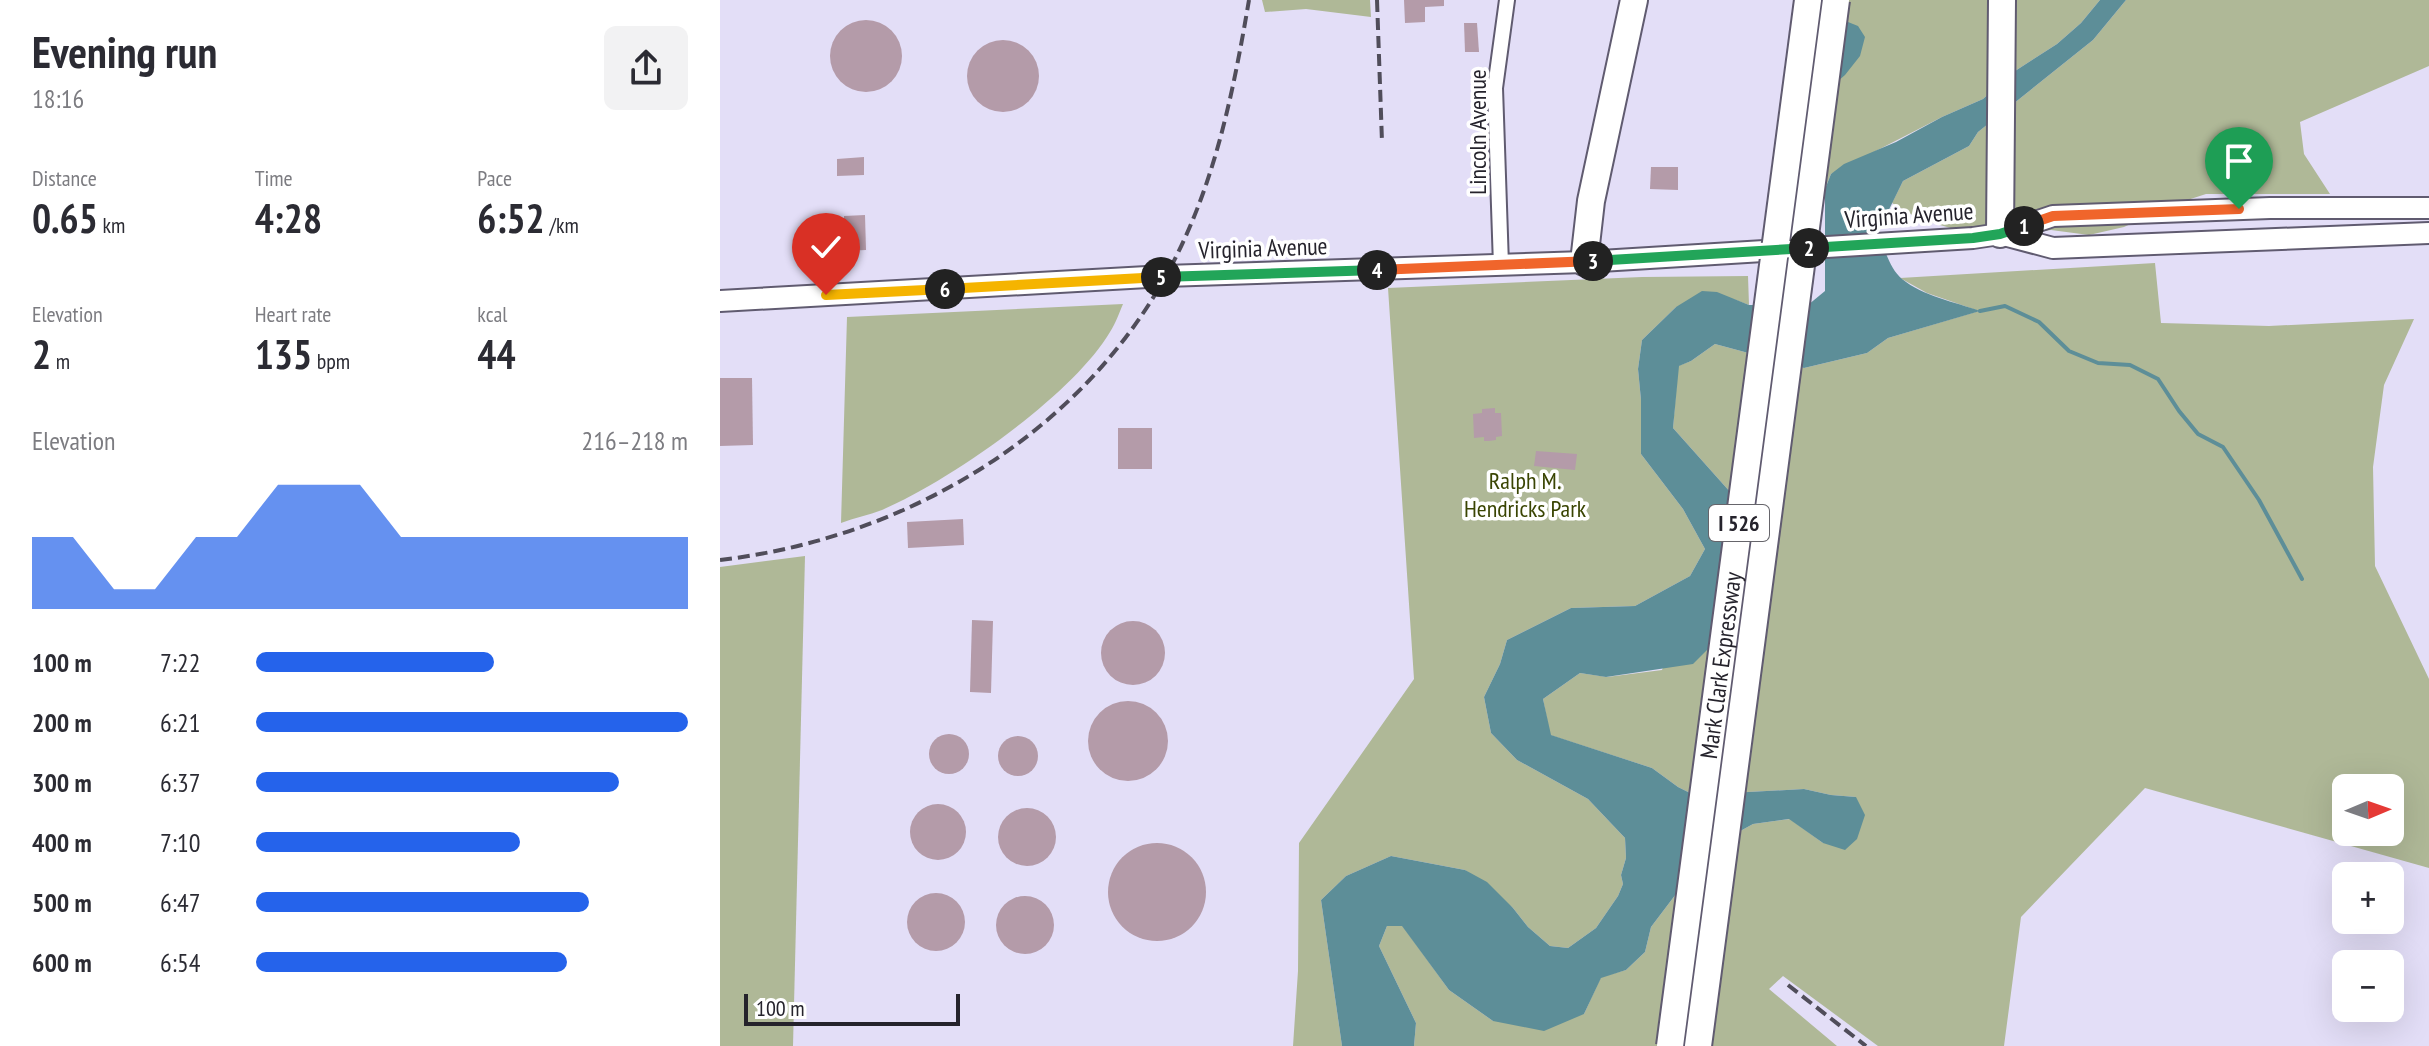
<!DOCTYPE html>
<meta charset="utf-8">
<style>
body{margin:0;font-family:"PT Sans Narrow",sans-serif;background:#f2f2f3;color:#2b2b33;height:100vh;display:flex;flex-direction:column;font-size:30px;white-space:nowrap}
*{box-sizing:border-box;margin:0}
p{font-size:26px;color:#7c7c81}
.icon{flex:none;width:44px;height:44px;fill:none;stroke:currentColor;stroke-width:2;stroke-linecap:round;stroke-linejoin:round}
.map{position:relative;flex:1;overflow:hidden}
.details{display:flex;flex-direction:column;background:#fff;width:720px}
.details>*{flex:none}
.needle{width:52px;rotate:88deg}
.tools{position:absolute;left:1612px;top:774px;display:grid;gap:16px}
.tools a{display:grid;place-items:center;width:72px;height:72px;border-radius:12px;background:#fff;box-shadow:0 8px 32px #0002;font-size:40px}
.scale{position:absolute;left:24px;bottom:20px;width:216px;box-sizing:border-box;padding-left:8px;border:4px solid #25232c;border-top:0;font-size:22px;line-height:28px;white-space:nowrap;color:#25232c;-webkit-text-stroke:6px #fff;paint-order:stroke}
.pin{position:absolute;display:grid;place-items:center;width:68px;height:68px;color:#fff;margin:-82px -34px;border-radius:50% 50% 50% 0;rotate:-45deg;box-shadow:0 0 8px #0007}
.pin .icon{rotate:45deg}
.km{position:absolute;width:40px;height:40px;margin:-20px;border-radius:50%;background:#222;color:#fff;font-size:22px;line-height:40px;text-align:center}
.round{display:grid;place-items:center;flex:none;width:84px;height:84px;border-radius:12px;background:#f2f2f3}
.headline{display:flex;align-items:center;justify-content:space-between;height:136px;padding:0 32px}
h1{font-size:44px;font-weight:600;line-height:60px}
.figures{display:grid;grid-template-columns:repeat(3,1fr);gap:12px;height:136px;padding:8px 32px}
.figures div{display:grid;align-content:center}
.figures b{font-size:40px;font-weight:600}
.figures small{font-size:22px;font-weight:400}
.figures p{font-size:22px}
.chart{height:224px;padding:16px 32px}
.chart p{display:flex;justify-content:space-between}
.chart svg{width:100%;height:144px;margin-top:8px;fill:#2563eb;opacity:.7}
ul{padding:0 32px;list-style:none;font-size:26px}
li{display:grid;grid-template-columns:128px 96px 1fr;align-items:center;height:60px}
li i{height:20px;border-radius:10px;background:#2563eb}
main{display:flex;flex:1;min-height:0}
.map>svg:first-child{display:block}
.green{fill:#afb897;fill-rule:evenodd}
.water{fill:#5d8e98}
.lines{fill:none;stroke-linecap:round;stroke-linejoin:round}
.stream{stroke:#5d8e98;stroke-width:4}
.building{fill:#b49ba9}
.street-casing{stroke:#605b70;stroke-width:18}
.secondary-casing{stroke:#605b70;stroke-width:24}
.highway-casing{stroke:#605b70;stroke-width:30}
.street{stroke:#fff;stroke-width:14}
.secondary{stroke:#fff;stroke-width:20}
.highway{stroke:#fff;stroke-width:26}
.rail{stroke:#504d5a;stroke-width:4;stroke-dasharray:12 6;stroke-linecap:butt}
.highway-bridge-casing{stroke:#605b70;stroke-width:30;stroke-linecap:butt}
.highway-bridge{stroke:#fff;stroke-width:26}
.split-1-casing{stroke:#fff;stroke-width:16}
.split-2-casing{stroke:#fff;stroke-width:16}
.split-3-casing{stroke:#fff;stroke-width:16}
.split-4-casing{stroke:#fff;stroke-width:16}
.split-5-casing{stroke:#fff;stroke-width:16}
.split-6-casing{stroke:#fff;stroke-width:16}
.split-7-casing{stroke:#fff;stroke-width:16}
.split-1{stroke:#f0652b;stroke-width:10}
.split-2{stroke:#22a559;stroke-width:10}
.split-3{stroke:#22a559;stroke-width:10}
.split-4{stroke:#f0652b;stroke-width:10}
.split-5{stroke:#22a559;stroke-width:10}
.split-6{stroke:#f5b400;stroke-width:10}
.split-7{stroke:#f5b400;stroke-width:10}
.labels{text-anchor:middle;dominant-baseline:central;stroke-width:7;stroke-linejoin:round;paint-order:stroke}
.shield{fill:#fff;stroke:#66656b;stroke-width:2}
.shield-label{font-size:22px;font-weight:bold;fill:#25232c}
.street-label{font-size:24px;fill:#25232c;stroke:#fff}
.park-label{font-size:24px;fill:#3a4503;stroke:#fff}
</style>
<main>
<section class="details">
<div class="headline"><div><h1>Evening run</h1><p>18:16</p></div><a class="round"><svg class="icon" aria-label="share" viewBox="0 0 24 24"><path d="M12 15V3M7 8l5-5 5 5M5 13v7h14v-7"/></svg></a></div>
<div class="figures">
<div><p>Distance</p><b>0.65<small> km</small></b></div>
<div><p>Time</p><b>4:28</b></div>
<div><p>Pace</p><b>6:52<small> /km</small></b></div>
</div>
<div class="figures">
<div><p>Elevation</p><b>2<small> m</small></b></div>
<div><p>Heart rate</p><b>135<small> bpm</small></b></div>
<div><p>kcal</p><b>44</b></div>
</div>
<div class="chart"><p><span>Elevation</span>216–218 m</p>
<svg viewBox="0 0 160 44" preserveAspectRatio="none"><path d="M0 44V22L10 22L20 38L30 38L40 22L50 22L60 6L70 6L80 6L90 22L100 22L110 22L120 22L130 22L140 22L150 22L160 22V44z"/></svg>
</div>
<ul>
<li><b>100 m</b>7:22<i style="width:55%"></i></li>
<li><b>200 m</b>6:21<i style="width:100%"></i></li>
<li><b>300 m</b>6:37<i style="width:84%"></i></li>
<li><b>400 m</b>7:10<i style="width:61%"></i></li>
<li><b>500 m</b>6:47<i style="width:77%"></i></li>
<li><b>600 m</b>6:54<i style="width:72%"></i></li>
</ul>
</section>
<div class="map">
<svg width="1709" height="1046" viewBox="0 0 1709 1046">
<rect width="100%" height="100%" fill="#e3def7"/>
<g class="green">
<polygon points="542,0 650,0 651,17 586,9 545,12"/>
<polygon points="1112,0 1380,0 1361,23 1337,44 1292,73 1263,99 1222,117 1111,174 1105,189 1075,160 1090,38"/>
<polygon points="1406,0 1709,0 1709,66 1580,122 1584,154 1610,194 1486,194 1449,206 1404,227 1369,235 1331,230 1269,239 1199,219 1172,203 1183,181 1249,146 1258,132 1373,40"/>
<path d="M 1435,263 L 1441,323 L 1549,326 L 1694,319 L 1664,385 L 1653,467 L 1655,566 L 1709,679 L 1709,868 L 1425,788 L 1301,917 L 1284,1046 L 1158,1046 L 1063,976 L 1049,989 L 1117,1046 L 694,1046 L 696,1023 L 659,946 L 667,926 L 682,925 L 729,990 L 773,1021 L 864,1014 L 881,977 L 906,970 L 925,952 L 931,927 L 956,894 L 981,867 L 995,845 L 1033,824 L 1070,819 L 1103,843 L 1136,797 L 1111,795 L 1084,789 L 974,795 L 958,787 L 932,768 L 830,735 L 823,699 L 860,673 L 887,677 L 942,670 L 1011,493 L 953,428 L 958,366 L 971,361 L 995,344 L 1084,368 L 1147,353 L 1168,338 L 1259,311 L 1207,293 L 1180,278 ZM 1626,788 L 1670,788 L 1670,832 L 1626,832 Z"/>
<polygon points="1028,276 1029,305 1013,299 956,307 922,340 918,369 921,400 921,454 963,509 985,549 970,576 915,606 851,608 787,640 780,664 764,697 771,733 797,760 868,799 905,838 906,858 901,875 903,884 898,896 876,928 848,948 830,946 808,927 793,908 745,870 671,856 626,876 601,900 622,1046 573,1046 578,971 579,843 694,679 668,288 922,277"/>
<path d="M 403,304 C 399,313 396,323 390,332 C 353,395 230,481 162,510 C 149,515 134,518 121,523 L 127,317 Z"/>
<polygon points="85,556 73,1046 0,1046 0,567"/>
</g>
<g class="water">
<path d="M 1380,0 L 1406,0 L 1373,40 L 1258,132 L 1249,146 L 1183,181 L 1158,232 C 1164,247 1169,268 1182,279 C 1203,296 1235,302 1260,311 L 1168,338 L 1147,353 L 1084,368 L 995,344 L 971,361 L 959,366 L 953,428 L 1011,493 L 1055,508 L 1030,600 L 1005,632 L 973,664 L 886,677 L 860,673 L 823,699 L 831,735 L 932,768 L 958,787 L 974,795 L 1084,789 L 1111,795 L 1136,797 L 1145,815 L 1137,839 L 1125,850 L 1103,843 L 1069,819 L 1033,824 L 995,845 L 981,867 L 956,894 L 931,927 L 925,952 L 906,970 L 881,978 L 864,1014 L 824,1031 L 773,1021 L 729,990 L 682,926 L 667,926 L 659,946 L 696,1023 L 694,1046 L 622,1046 L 601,900 L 626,876 L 671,856 L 745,870 L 767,882 L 793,908 L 808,927 L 830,946 L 848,948 L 876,928 L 898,896 L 903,884 L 901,875 L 906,858 L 905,838 L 868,799 L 797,760 L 771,733 L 764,697 L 780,664 L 787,640 L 851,608 L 915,606 L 970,576 L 985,549 L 963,509 L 921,454 L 921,400 L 918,369 L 922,340 L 956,307 L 982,291 L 997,292 L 1029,305 L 1088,305 L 1105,291 L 1105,189 L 1111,174 L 1124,164 L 1176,142 L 1222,117 L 1263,99 L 1292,73 L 1337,44 L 1361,23 Z"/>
<path d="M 1123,20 L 1138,26 L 1145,37 L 1140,56 L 1125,75 L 1080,114 C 1088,79 1093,42 1123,20 Z"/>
</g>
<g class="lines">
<polyline class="stream" points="1260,311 1285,306 1319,322 1349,351 1378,363 1410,365 1438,379 1459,411 1478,434 1503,447 1539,500 1582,579"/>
</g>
<g class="building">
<polygon points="684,0 724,0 724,6 705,7 705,22 685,23"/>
<circle cx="146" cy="56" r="36"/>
<polygon points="744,23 757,23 759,52 745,52"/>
<circle cx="283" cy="76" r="36"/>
<polygon points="144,157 144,175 117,176 117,159"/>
<polygon points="931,167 958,167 958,190 930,189"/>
<polygon points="145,215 146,250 123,251 124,216"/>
<polygon points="0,378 32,378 33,445 0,446"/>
<polygon points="775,408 775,413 781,413 782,436 776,437 776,440 769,441 764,441 764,437 754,438 753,414 762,413 762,409"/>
<rect x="398" y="428" width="34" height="41"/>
<polygon points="816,451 857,454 855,470 814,466"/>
<polygon points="243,519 244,545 188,548 187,522"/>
<polygon points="252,620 273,621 271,693 250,692"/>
<circle cx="413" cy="653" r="32"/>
<circle cx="408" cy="741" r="40"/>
<circle cx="229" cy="754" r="20"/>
<circle cx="298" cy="756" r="20"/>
<circle cx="218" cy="832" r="28"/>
<circle cx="307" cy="837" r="29"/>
<circle cx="437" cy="892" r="49"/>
<circle cx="216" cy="922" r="29"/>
<circle cx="305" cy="925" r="29"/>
</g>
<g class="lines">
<g class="street-casing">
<polyline id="street" points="781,265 775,88 787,0"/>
</g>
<g class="secondary-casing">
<g id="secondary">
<polyline points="1280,234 1333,248 1709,233"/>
<polyline points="0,301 445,276 864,262 1253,238 1280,234 1333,216 1550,208 1709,208"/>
</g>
</g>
<g class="highway-casing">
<g id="highway">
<polyline points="1280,234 1282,0"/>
<polyline points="864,262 871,201 914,0"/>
</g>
</g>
<use href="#street" class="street"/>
<use href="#secondary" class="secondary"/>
<use href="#highway" class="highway"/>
<g class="rail">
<polyline points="657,0 662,142"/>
<path d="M 0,560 C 196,537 381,423 464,240 C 499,164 515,82 529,0"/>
<polyline points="1068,985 1146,1046"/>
</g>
<g class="highway-bridge-casing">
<g id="highway-bridge">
<path id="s1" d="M 950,1046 L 1088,0"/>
<polyline points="978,1046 1116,0"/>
</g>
</g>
<use href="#highway-bridge" class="highway-bridge"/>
</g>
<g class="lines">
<g class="split-1-casing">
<polyline id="split-1" points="1304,226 1333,216 1519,209"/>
</g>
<g class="split-2-casing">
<polyline id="split-2" points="1089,248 1253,238 1280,234 1304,226"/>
</g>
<g class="split-3-casing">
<polyline id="split-3" points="873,261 1089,248"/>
</g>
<g class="split-4-casing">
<polyline id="split-4" points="657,270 873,261"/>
</g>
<g class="split-5-casing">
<polyline id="split-5" points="441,277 657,270"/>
</g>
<g class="split-6-casing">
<polyline id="split-6" points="225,289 441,277"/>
</g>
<g class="split-7-casing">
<polyline id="split-7" points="106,295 225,289"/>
</g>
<use href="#split-1" class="split-1"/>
<use href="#split-2" class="split-2"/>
<use href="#split-3" class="split-3"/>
<use href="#split-4" class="split-4"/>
<use href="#split-5" class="split-5"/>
<use href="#split-6" class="split-6"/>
<use href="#split-7" class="split-7"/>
</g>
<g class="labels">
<rect class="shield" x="989" y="505" width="60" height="36" rx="6"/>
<g class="shield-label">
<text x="1019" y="523">I 526</text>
</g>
<g class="street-label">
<text transform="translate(757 132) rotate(-90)">Lincoln Avenue</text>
<text transform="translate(1189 215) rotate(-4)">Virginia Avenue</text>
<text transform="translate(543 248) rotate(-2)">Virginia Avenue</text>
<text stroke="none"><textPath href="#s1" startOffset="384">Mark Clark Expressway</textPath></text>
</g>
<g class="park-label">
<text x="805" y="480">Ralph M.<tspan x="805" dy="28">Hendricks Park</tspan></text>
</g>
</g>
</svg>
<div class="tools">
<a><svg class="needle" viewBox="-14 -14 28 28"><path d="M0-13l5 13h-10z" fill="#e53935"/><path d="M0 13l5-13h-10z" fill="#7c7c81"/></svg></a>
<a>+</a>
<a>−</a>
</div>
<div class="scale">100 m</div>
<div class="pin" style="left:1519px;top:209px;background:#1e9e55"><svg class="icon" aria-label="arrive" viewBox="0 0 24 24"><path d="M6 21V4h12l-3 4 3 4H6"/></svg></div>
<div class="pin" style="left:106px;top:295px;background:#d93025"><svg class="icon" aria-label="check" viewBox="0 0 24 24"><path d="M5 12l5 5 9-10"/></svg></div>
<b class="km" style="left:1304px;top:226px">1</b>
<b class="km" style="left:1089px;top:248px">2</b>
<b class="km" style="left:873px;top:261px">3</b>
<b class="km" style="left:657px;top:270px">4</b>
<b class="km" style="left:441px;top:277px">5</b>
<b class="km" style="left:225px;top:289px">6</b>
</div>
</main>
